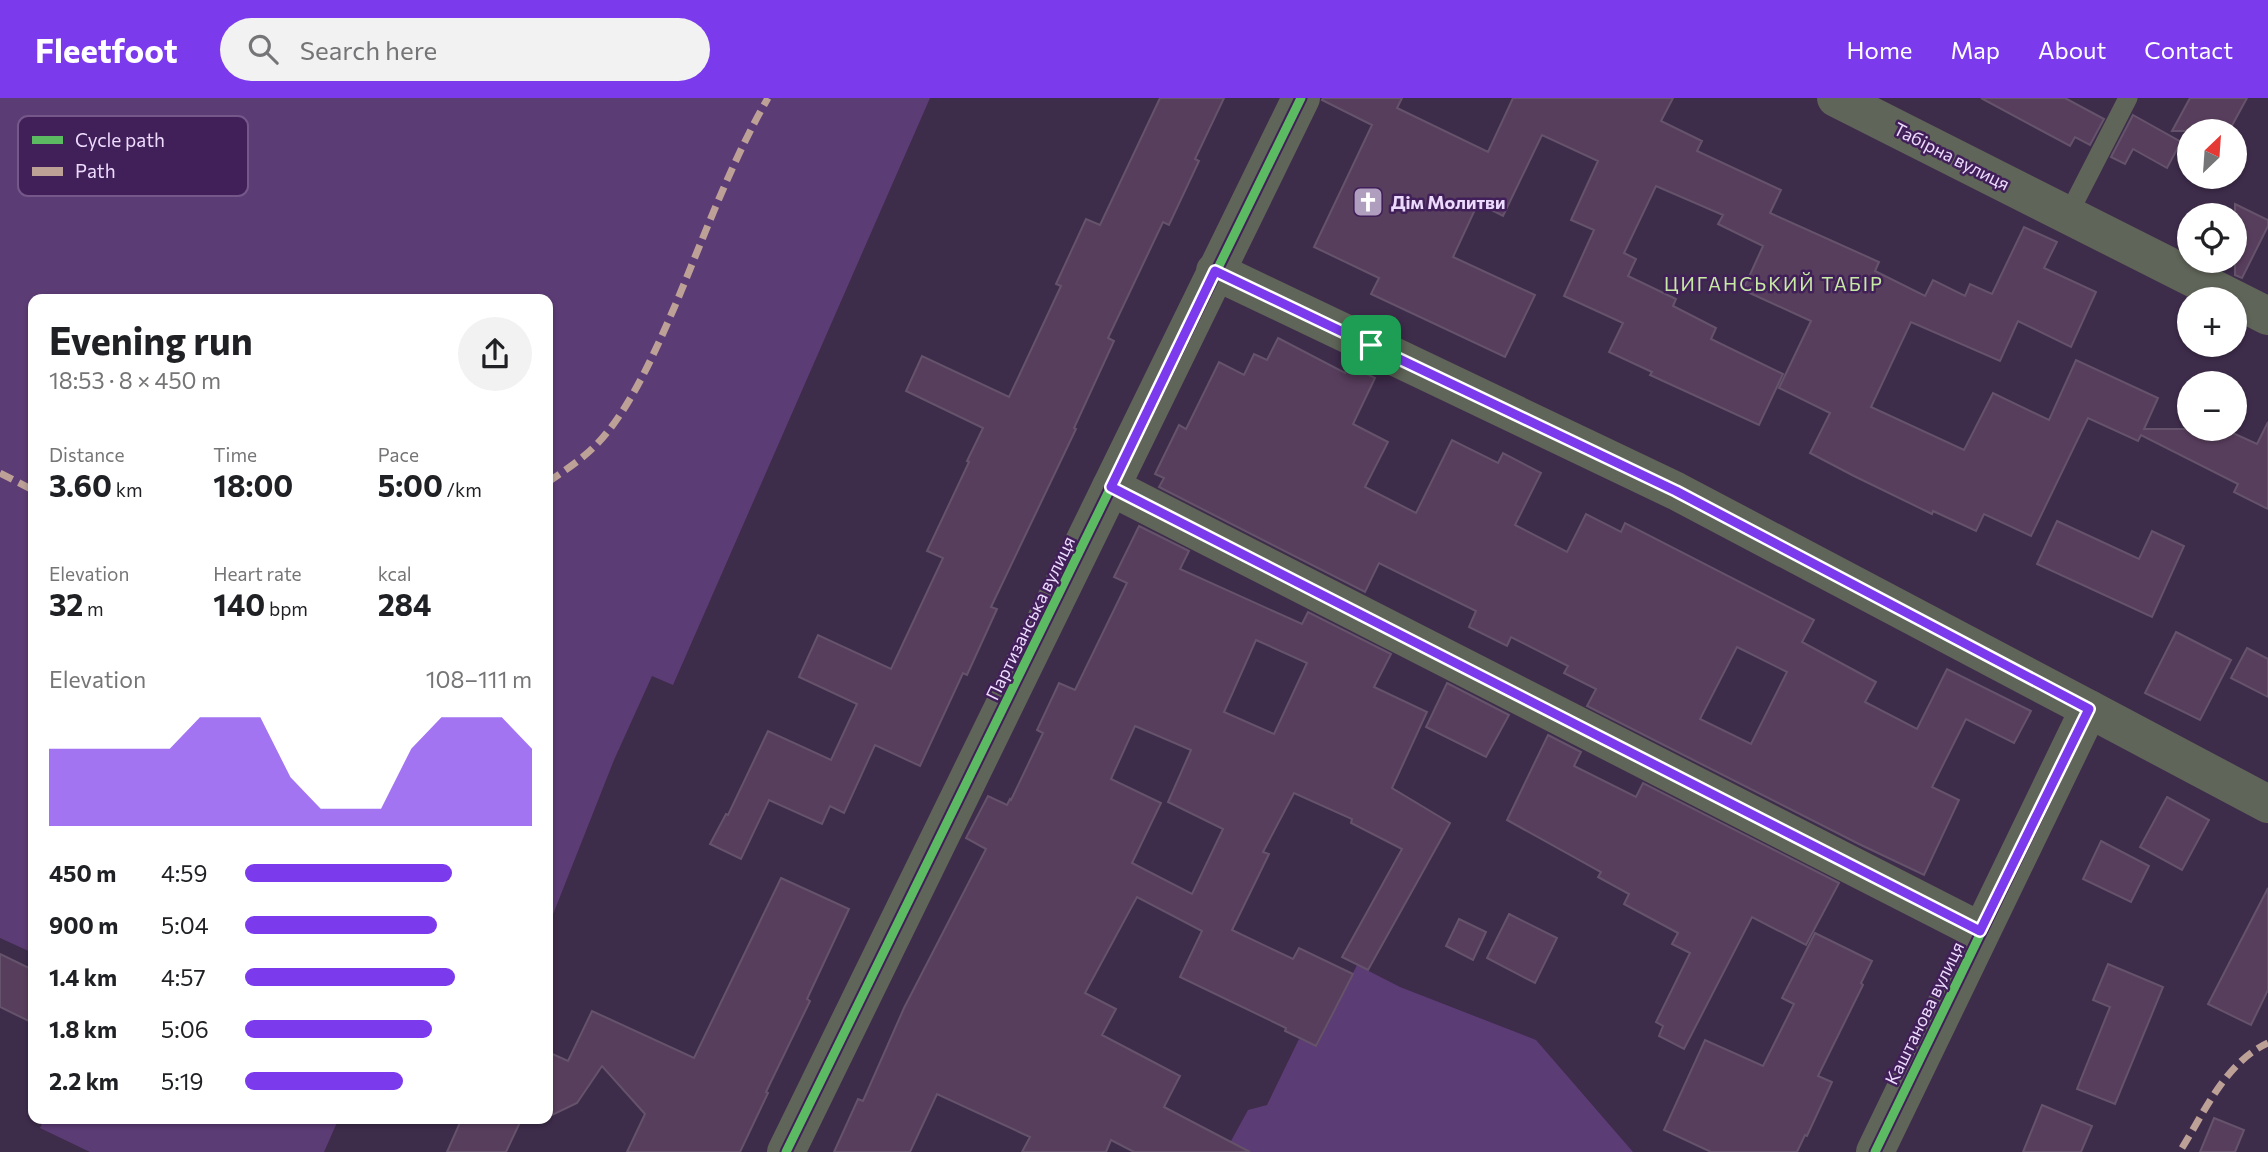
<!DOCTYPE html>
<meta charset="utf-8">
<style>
body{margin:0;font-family:Commissioner,sans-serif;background:#f2f2f2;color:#202124;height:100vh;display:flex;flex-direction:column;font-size:26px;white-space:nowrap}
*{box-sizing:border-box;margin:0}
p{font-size:23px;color:#757577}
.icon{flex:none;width:38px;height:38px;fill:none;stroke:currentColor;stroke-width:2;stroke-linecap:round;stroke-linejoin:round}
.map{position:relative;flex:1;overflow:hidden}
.side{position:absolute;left:28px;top:196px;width:525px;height:830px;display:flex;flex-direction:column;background:#fff;border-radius:14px;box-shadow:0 2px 5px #0004}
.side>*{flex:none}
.needle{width:46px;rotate:25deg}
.controls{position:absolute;left:2177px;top:21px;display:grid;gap:14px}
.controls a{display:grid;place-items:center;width:70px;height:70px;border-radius:50%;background:#fff;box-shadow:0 2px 5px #0004;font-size:35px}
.pin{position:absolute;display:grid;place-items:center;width:60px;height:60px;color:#fff;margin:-30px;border-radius:14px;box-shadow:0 4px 10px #0006}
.round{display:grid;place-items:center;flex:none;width:74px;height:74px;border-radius:37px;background:#f2f2f2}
.overview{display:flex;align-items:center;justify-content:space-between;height:119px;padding:0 21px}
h1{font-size:38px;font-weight:700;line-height:52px}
.metrics{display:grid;grid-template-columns:repeat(3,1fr);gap:10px;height:119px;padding:7px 21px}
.metrics div{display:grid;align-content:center}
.metrics b{font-size:30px;font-weight:700}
.metrics small{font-size:19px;font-weight:400}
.metrics p{font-size:19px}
.chart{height:196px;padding:14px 21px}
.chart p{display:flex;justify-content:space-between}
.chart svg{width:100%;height:126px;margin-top:7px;fill:#7c3aed;opacity:.7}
ul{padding:0 21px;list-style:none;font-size:23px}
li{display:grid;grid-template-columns:112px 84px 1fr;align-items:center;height:52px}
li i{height:18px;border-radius:9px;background:#7c3aed}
header{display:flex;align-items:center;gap:42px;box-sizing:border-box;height:98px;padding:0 35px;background:#7c3aed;color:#fff}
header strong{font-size:33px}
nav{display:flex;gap:38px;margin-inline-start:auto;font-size:24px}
.search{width:490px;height:63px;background:#f2f2f2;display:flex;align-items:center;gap:18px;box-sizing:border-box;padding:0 24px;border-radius:38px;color:#757577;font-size:26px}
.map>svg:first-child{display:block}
.green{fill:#5c3c75}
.building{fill:#583e5d;stroke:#65536b;stroke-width:2;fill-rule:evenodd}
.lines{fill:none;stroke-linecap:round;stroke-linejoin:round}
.service{stroke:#606559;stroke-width:19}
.minor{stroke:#606559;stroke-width:38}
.quiet{stroke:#bda197;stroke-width:7;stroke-dasharray:14 7;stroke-linecap:butt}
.cycleway-casing{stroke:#411f58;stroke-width:13}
.cycleway{stroke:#5cba63;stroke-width:9}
.route-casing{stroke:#fff;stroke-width:14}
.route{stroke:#7c3aed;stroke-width:9}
.labels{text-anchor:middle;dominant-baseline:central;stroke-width:5;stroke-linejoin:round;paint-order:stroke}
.street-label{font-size:18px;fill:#eddbfe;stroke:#411f58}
.poi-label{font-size:18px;font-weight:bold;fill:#eddbfe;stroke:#411f58;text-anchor:start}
.neighbourhood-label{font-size:19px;letter-spacing:2px;fill:#c7eaa3;stroke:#411f58}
.key{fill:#411f58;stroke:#75578a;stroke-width:2}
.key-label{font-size:19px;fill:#eddbfe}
</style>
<header>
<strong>Fleetfoot</strong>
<div class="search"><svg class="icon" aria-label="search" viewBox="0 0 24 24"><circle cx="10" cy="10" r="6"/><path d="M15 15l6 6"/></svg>Search here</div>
<nav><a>Home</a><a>Map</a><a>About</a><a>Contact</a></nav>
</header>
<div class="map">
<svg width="2268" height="1054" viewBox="0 0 2268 1054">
<rect width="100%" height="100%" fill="#3e2c4b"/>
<g class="green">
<polygon points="0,0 930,0 673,587 652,578 614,662 548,829 548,201 33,201 33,855 0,840"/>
<polygon points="1357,867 1400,889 1536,942 1633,1054 1225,1054 1248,1012 1267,1007 1299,941 1317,948"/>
<polygon points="45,1020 339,1020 324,1054 90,1054 40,1030"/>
</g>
<g class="building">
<polygon points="1160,0 1224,0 1195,61 1199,63 1169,127 1163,124 1108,240 1114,243 1074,330 1076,331 991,509 997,511 967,577 963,575 920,668 875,647 844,715 830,708 822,726 769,702 741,761 710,746 726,716 728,717 768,633 831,662 857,606 799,579 818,537 891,571 943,460 927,453 969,364 967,363 983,330 906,293 922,258 1009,299 1061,188 1056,186 1086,121 1100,127"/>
<polygon points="1323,0 1402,0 1397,10 1488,54 1513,0 1673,0 1661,23 1702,43 1697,53 1781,92 1770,115 1879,164 1875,173 1925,198 1933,182 1965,198 1970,186 1992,196 2024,129 2057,144 2044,170 2096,194 2071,249 2018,223 2000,263 1911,224 1871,309 1964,352 1993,295 2049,322 2076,262 2158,300 2144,331 2224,331 2257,346 2268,324 2268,411 2234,394 2238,386 2141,337 2138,343 2088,320 2031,438 1984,416 1976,433 1933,413 1932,416 1854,378 1810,355 1830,315 1779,290 1811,223 1743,192 1763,148 1718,126 1723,117 1656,88 1624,155 1636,161 1628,178 1676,201 1673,208 1716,230 1711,241 1783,276 1759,327 1650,277 1652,274 1609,254 1623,225 1564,198 1594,132 1571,122 1598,63 1542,37 1503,118 1478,105 1453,159 1535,197 1505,259 1371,196 1379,180 1314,149 1372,27 1322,2"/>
<polygon points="1981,0 2065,0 2104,21 2090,47 2075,39 2070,48"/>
<polygon points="2190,0 2247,0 2229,33 2172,33"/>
<polygon points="2133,17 2181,44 2167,70 2133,51 2125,66 2111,59"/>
<polygon points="2235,106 2268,122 2268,128 2242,180 2235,177"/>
<path d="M 1278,240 L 1345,275 L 1349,267 L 1375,280 L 1353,326 L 1388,344 L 1365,389 L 1416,415 L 1452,342 L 1498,365 L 1503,355 L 1541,375 L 1515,427 L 1567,454 L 1586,416 L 1621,434 L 1625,425 L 1814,522 L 1802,544 L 1876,584 L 1865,604 L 1917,631 L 1947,571 L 2031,613 L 2014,645 L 1966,621 L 1932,689 L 1959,702 L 1924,777 L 1859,746 L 1587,608 L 1596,591 L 1564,575 L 1568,568 L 1511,539 L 1507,548 L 1469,529 L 1476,513 L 1379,465 L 1365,494 L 1159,389 L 1164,380 L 1155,376 L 1179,327 L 1186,331 L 1219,264 L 1244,277 L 1254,256 L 1267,262 ZM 1737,549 L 1787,574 L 1751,646 L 1700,621 Z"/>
<polygon points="2057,423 2139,461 2152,433 2184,448 2152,519 2037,466"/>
<path d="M 1139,428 L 1189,453 L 1180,471 L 1302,526 L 1308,514 L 1391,556 L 1374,589 L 1427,614 L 1392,690 L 1450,725 L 1368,872 L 1342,859 L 1402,751 L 1351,725 L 1352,721 L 1294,695 L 1263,754 L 1269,756 L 1232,832 L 1293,861 L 1299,850 L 1353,876 L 1316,948 L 1285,933 L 1286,930 L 1180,879 L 1202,833 L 1137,799 L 1085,895 L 1116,911 L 1102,937 L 1180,978 L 1164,1009 L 1250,1054 L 1134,1054 L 1111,1042 L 1106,1054 L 1022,1054 L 1030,1039 L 937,996 L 910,1054 L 834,1054 L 858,1001 L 863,1003 L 904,910 L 986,751 L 966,740 L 988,698 L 1007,707 L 1010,701 L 1011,702 L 1043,635 L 1037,632 L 1059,585 L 1075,592 L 1127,485 L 1114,479 ZM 1256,542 L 1307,565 L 1274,636 L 1224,614 ZM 1135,628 L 1191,652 L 1168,704 L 1223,731 L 1192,796 L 1132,765 L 1161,705 L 1111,681 Z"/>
<polygon points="2176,534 2231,562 2200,622 2145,595"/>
<polygon points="2247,550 2268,561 2268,599 2231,580"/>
<polygon points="1447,585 1509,617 1486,659 1426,629"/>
<polygon points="1548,637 1581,654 1574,668 1636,699 1643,685 1839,785 1806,847 1752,819 1684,951 1659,938 1663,928 1656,924 1690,855 1672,846 1678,835 1624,806 1629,796 1598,779 1601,774 1507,722"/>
<polygon points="2167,699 2209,722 2182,772 2140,749"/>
<polygon points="2101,743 2149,768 2131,804 2083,781"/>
<polygon points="781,780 849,811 807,901 810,903 766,994 768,995 740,1054 627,1054 645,1016 602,968 577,1005 548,1019 548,954 568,963 592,913 694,960"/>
<polygon points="2268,790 2268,892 2251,927 2208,906"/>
<polygon points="1509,816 1557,840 1535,885 1487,860"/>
<polygon points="1459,821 1486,834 1473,862 1446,848"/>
<polygon points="1815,835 1872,863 1861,885 1863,887 1818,978 1832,984 1807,1038 1805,1037 1797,1054 1711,1054 1664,1032 1705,942 1763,968 1794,906 1782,900"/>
<polygon points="0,856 33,872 33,925 0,909"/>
<polygon points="2108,866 2163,889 2115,1006 2077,991 2110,909 2093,902"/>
<polygon points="2042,1007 2092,1028 2081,1054 2023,1054"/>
<polygon points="462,1020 522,1020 506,1054 447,1054"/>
<polygon points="2214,1020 2244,1032 2235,1054 2200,1054"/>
</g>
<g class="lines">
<polyline class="service" points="2068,117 2128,0"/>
<g class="minor">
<polyline points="1836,0 2268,218"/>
<polyline points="1215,173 1676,393 2089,611 1875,1054"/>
<polyline points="1111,389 1980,833"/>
<polyline points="2089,611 2268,706"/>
<polyline points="786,1054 1301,0"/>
</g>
<g class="quiet">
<polyline points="0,375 33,392"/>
<path d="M 548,384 C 564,373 581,362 595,348 C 629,314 655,254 674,210 C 704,139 730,66 768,0"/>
<path d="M 2182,1050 C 2205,1013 2226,964 2268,945"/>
</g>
<g class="cycleway-casing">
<g id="cycleway">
<polyline points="1215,173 1676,393 2089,611 1875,1054"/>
<polyline points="786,1054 1301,0"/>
</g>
</g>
<use href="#cycleway" class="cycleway"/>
</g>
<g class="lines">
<g class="route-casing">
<polygon id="route" points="1215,173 1676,393 2089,611 1980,833 1111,389"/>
</g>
<use href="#route" class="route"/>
</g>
<defs>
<g id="church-square" transform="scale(1.575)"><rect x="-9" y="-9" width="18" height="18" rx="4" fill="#b09ebf" stroke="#411f58"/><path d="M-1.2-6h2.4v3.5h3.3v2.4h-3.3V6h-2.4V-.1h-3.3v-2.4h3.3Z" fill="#fff"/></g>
</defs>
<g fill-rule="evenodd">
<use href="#church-square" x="1368" y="104"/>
</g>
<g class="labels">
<g class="street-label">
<text transform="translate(1952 58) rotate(27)">Табірна вулиця</text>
<text transform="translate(1030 520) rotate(-64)">Партизанська вулиця</text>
<text transform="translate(1924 915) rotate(-64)">Каштанова вулиця</text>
</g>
<g class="poi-label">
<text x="1391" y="104">Дім Молитви</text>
</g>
<g class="neighbourhood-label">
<text x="1774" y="185">ЦИГАНСЬКИЙ ТАБІР</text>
</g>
</g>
<rect x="18" y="18" width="230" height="80" rx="10" class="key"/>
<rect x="32" y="38" width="31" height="8" fill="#5cba63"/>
<rect x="32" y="69" width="31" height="9" fill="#bda197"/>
<g class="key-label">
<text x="75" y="49">Cycle path</text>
<text x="75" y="80">Path</text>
</g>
</svg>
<div class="controls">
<a><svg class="needle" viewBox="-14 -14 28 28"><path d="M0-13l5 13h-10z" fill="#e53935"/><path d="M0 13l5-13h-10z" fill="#757577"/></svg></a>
<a><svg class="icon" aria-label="locate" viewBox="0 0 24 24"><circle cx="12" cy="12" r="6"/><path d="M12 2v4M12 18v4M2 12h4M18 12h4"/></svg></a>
<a>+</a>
<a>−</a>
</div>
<div class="pin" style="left:1371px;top:247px;background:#1e9e55"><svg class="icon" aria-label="arrive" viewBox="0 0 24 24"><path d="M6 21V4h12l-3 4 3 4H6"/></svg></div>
<section class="side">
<div class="overview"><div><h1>Evening run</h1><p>18:53 · 8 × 450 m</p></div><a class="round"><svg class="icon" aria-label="share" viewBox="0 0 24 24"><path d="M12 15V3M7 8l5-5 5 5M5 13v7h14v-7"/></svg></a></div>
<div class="metrics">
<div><p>Distance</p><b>3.60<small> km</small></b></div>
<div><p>Time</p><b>18:00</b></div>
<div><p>Pace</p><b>5:00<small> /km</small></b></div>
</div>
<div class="metrics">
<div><p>Elevation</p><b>32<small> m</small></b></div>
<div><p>Heart rate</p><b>140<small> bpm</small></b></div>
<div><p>kcal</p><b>284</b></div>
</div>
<div class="chart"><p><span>Elevation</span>108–111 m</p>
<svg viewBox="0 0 160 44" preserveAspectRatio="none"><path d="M0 44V17L10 17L20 17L30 17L40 17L50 6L60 6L70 6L80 27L90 38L100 38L110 38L120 17L130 6L140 6L150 6L160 17V44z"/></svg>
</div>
<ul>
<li><b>450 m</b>4:59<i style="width:72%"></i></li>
<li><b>900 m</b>5:04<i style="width:67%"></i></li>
<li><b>1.4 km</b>4:57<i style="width:73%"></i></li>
<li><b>1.8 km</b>5:06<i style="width:65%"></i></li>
<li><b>2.2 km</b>5:19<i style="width:55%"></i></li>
</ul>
</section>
</div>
